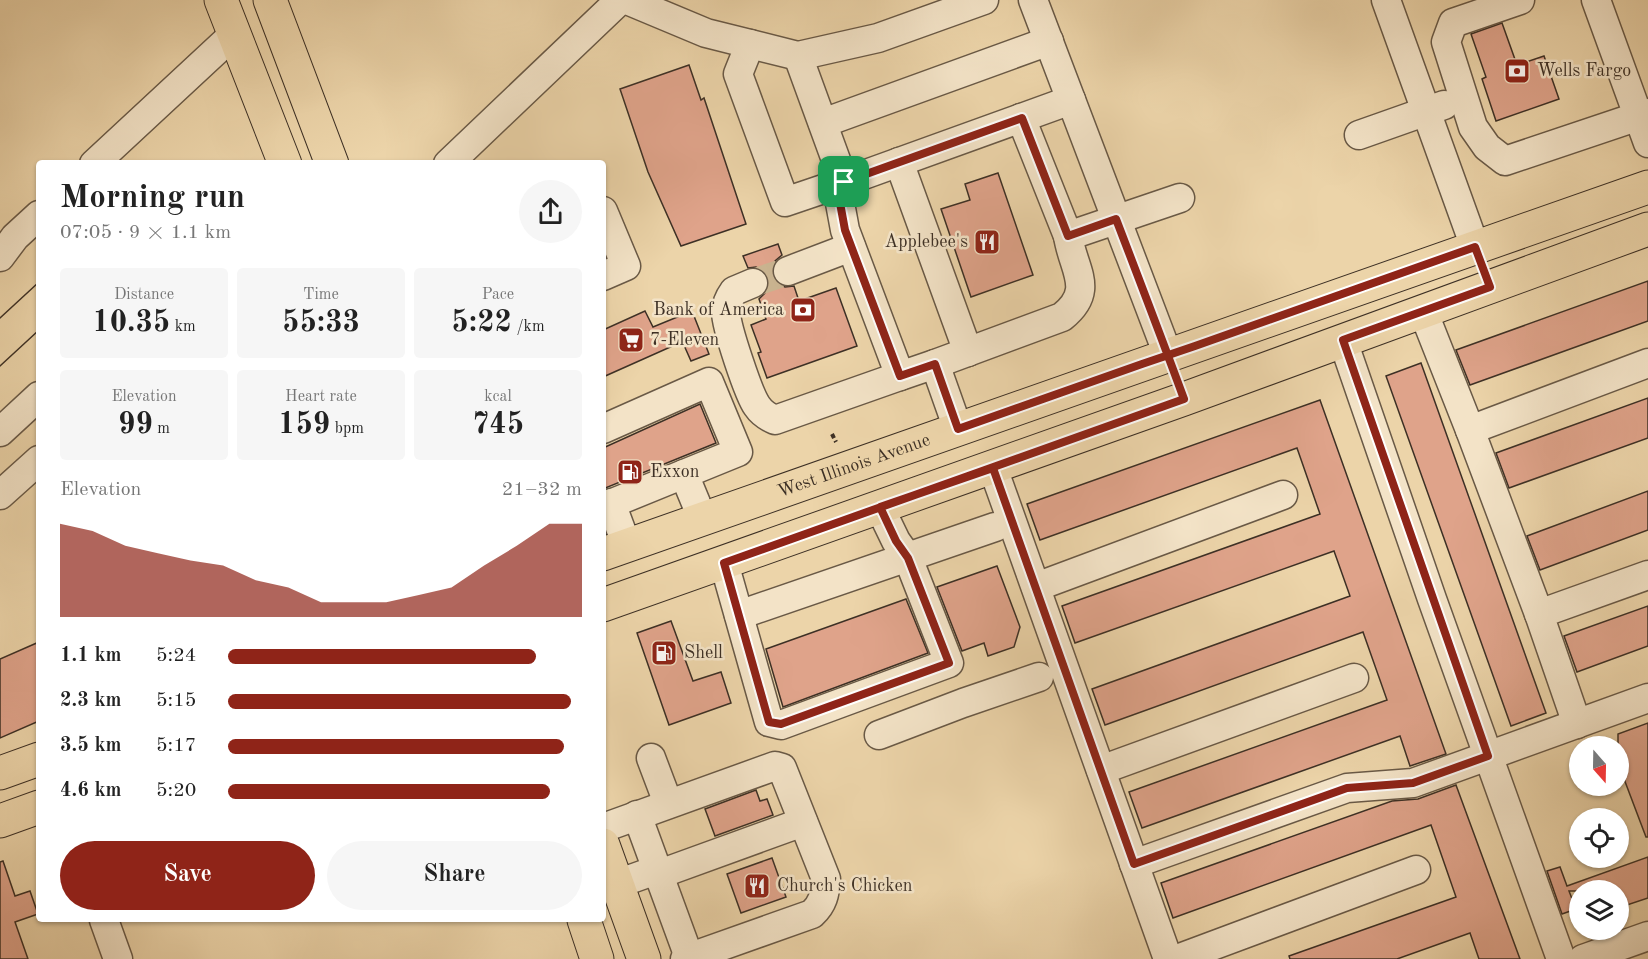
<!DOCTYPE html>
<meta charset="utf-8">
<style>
body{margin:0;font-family:"Old Standard TT",serif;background:#f6f6f6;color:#222;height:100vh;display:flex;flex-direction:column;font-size:22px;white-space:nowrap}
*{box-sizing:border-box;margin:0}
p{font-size:20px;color:#767676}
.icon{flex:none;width:33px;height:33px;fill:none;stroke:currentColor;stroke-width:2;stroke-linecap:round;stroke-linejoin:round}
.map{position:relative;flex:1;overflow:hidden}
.drawer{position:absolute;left:36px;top:160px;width:570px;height:762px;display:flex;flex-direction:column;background:#fff;border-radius:6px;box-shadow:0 2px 4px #0004}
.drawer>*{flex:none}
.needle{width:39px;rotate:160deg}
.controls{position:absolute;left:1569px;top:736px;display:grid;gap:12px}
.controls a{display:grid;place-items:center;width:60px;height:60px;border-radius:50%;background:#fff;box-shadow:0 2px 4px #0004;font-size:30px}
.pin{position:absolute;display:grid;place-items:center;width:51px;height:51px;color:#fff;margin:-26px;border-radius:12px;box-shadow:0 3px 9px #0006}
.round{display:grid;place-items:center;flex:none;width:63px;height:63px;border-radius:32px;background:#f6f6f6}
.overview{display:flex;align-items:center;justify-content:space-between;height:102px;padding:0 24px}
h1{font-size:33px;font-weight:600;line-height:45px}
.metrics{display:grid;grid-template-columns:repeat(3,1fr);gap:9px;height:102px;padding:6px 24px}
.metrics div{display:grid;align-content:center;border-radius:6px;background:#f6f6f6;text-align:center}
.metrics b{font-size:30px;font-weight:600}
.metrics small{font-size:16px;font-weight:400}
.metrics p{font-size:16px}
.chart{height:168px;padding:12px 24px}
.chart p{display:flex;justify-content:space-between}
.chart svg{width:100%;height:108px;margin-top:6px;fill:#8f2418;opacity:.7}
.button{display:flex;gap:12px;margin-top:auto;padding:12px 24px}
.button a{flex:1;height:69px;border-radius:36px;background:#8f2418;color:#fff;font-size:24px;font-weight:600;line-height:69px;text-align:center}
.button a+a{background:#f6f6f6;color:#222}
ul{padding:0 24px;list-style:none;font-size:20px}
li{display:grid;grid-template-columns:96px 72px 1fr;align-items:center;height:45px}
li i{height:15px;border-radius:8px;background:#8f2418}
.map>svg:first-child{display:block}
.building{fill:#dfa38a;stroke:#3d3025;stroke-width:1.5}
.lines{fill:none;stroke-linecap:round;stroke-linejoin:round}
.minor-tunnel{stroke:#c9b38f;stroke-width:28;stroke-dasharray:28 14;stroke-linecap:butt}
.minor-casing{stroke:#695946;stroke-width:31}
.major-casing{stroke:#3d3025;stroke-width:35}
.path{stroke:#3d3025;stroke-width:4;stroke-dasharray:4.5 3;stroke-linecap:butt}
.minor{stroke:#f3e3c7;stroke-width:28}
.major{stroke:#ecd4a9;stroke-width:33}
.tram{stroke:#3d3025;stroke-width:1.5}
.route-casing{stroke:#fff;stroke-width:12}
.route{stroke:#8f2418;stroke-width:8}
.labels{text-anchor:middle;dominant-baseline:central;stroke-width:5;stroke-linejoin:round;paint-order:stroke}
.poi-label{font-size:18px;fill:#3d3025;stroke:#f3e3c7;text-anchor:start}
.street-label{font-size:18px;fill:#3d3025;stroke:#f3e3c7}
</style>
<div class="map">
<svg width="1648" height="959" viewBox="0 0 1648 959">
<rect width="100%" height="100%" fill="#ecd4a9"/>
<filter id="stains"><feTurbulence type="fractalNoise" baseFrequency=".00333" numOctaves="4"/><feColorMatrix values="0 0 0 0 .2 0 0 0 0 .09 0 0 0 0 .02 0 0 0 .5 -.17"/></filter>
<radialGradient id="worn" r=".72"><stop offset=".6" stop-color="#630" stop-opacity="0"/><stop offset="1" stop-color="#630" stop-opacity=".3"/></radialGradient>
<g class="building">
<polygon points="1502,23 1517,65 1544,56 1559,99 1496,121 1482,79 1486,77 1471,34"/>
<polygon points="689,65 701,100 704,98 746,224 681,246 648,172 620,89"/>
<polygon points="998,173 1033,275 971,297 941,209 970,200 965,184"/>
<polygon points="778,244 782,255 775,261 772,269 772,276 777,283 785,287 794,286 799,301 836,288 857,346 767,378 758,353 761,352 751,325 766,319 759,299 766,292 769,284 768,277 762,270 756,267 748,268 743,256"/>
<polygon points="1648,281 1648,321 1470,385 1456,350"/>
<polygon points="645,311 653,327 692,311 709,354 691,361 683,343 677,344 603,377 603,330"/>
<polygon points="1421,363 1546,713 1511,726 1386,376"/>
<polygon points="1648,398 1648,438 1509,488 1496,453"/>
<polygon points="1320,400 1446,754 1410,766 1400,736 1142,828 1129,792 1387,700 1363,632 1105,725 1092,689 1350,596 1334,551 1075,643 1062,606 1320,514 1297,448 1040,540 1027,504"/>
<polygon points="700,404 716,443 603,489 603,448"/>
<polygon points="1648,491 1648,530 1540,570 1527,536"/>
<polygon points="997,566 1020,627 1014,647 988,656 984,643 962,651 937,587"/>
<polygon points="906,599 928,653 783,707 766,649"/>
<polygon points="1648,606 1648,646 1577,672 1564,636"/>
<polygon points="671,621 693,681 721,672 731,703 669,725 637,633"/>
<polygon points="39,642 39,721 0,738 0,659"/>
<polygon points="1648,723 1648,837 1646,837 1618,763 1618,734"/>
<polygon points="1456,785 1520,959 1479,959 1470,933 1397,959 1290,959 1289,956 1456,897 1431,825 1173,918 1161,883 1392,801 1418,799"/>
<polygon points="756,790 760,801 767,799 773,815 715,836 705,809"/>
<polygon points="1648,857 1648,898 1618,908 1618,891 1569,891 1576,909 1562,914 1547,871 1560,867 1567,886"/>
<polygon points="772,858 786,897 741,913 727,874"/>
<polygon points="3,861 15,896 30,891 38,914 15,922 28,959 0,959 0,862"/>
</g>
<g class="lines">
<polyline class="minor-tunnel" points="753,283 788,271"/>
<g class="minor-casing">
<g id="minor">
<polyline points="627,0 706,33 798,56 878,38 984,0"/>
<polyline points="1033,0 1168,355"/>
<polyline points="1386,0 1475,247"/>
<polyline points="1520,0 1453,23 1446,42 1473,127 1487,147 1505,161 1648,113"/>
<polyline points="1596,0 1648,143"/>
<polyline points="750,44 738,74 785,202 844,182 840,203 845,230 900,376 935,364"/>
<polyline points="798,56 844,182 1071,100"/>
<polyline points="1021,118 1068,236"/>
<polyline points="823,123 1049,41"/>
<polyline points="1359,135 1444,105"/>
<polyline points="899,162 968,352"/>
<polyline points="94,164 234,34"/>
<polyline points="448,164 620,0"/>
<polyline points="603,211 626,266 603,276"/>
<polyline points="0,257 15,237 39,215"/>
<polyline points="788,271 851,247"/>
<path d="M 753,283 L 734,291 C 729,298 726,304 726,312 C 726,327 749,395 757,406 C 761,412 768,417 775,420 L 900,376"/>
<polyline points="1423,311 1470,430"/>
<polyline points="1343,341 1432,599 1561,959"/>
<polyline points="603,429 709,382 738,452 684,474 703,520"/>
<path d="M 958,429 L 935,364 L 1062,317 C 1096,290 1073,270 1068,236 L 1180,198"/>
<polyline points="0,432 39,396"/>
<polyline points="993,468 1168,959"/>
<polyline points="0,495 39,460"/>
<polyline points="611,503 627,546"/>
<polyline points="603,507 684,474"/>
<polyline points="724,563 769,722 781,725 949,663 908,558 896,541 880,508"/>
<polyline points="1036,587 1283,495"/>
<polyline points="1539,614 1470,430 1648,363"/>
<polyline points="739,615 995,527"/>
<polyline points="1577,724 1539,614 1648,575"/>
<polyline points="879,735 963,703 1039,677"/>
<polyline points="651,758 668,803"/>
<polyline points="1101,770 1354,678"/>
<polyline points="637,815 689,957"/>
<path d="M 603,828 L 775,766 L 782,768 L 826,879 C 825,894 823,904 812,914 L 685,959"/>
<polyline points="1134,864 1347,788 1413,783 1648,698"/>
<polyline points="617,884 645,874 668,871 803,822"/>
<polyline points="104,920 118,959"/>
<polyline points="1177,959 1416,870"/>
<polyline points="1583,959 1648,936"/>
</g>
</g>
<g class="major-casing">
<g id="major">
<polyline points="221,0 285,164"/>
<polyline points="270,0 332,164"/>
<path id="s1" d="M 603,554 L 1648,187"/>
<polyline points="603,605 1184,399 1648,229"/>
<polyline points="0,773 39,759"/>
<polyline points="0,821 39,807"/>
<polyline points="603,845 644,959"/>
<polyline points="584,920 597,959"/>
</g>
</g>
<polyline class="path" points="832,434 836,442"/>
<use href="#minor" class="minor"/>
<use href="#major" class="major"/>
<g class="tram">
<polyline points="0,318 39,282"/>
<polyline points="0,366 39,330"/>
</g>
</g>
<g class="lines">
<g class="route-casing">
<path id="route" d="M 844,182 L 1022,118 L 1068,236 L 1116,219 C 1139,279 1162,339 1184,399 L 724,563 L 769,722 L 781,724 L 949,663 L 908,558 L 896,541 L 880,507 L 993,468 L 1134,864 L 1347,788 L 1413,783 L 1488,756 L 1343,340 L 1490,287 L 1475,247 L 1195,346 L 1142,364 L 958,429 L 935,364 L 900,376 L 845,230 L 840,203 L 844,182"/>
</g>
<use href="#route" class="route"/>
</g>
<defs>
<g id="bank-square" transform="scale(1.35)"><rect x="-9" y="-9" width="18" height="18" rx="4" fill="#8f2418" stroke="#f3e3c7"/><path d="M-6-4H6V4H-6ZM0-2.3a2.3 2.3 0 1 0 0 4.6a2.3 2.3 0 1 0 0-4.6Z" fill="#fff"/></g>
<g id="restaurant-square" transform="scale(1.35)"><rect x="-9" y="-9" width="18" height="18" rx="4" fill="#8f2418" stroke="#f3e3c7"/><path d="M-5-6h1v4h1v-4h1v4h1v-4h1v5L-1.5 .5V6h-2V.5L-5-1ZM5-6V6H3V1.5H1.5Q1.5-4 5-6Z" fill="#fff"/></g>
<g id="supermarket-square" transform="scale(1.35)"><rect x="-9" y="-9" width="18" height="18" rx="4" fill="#8f2418" stroke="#f3e3c7"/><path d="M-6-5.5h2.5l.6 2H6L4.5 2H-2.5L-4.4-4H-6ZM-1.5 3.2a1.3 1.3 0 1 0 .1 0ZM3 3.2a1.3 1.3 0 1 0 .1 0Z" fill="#fff"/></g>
<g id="fuel-square" transform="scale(1.35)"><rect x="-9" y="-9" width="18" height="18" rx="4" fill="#8f2418" stroke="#f3e3c7"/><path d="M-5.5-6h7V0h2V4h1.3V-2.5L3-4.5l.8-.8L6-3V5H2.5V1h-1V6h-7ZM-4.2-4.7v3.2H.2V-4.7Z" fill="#fff"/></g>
</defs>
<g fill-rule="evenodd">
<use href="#bank-square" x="1517" y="71"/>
<use href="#restaurant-square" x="987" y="242"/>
<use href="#bank-square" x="803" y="310"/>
<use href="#supermarket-square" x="631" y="340"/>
<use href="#fuel-square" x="630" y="472"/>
<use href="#fuel-square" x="664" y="653"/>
<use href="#restaurant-square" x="757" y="886"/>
</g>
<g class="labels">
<g class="poi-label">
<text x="1537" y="71">Wells Fargo</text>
<text x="968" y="242" text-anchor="end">Applebee's</text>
<text x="784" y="310" text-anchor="end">Bank of America</text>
<text x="650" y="340">7-Eleven</text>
<text x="650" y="472">Exxon</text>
<text x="684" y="653">Shell</text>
<text x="777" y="886">Church's Chicken</text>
</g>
<g class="street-label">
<text stroke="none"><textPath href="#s1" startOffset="266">West Illinois Avenue</textPath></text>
</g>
</g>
<rect width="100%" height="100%" filter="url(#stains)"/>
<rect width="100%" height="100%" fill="url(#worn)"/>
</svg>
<div class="controls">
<a><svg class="needle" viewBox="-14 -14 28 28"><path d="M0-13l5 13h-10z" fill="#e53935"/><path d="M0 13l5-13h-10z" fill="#767676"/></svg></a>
<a><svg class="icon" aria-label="locate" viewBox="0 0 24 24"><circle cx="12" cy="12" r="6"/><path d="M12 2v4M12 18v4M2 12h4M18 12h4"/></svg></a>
<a><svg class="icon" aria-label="layers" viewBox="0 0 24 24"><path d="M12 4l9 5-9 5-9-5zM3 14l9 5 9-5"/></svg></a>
</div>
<div class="pin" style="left:844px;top:182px;background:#1e9e55"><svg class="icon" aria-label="arrive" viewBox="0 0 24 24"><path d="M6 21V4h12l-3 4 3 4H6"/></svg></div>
<section class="drawer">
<div class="overview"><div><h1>Morning run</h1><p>07:05 · 9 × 1.1 km</p></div><a class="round"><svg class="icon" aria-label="share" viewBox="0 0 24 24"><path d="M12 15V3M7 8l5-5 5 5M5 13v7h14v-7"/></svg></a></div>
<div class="metrics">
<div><p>Distance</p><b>10.35<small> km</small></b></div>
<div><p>Time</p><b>55:33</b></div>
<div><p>Pace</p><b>5:22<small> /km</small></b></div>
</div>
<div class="metrics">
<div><p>Elevation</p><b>99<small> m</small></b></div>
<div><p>Heart rate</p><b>159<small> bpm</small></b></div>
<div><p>kcal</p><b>745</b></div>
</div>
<div class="chart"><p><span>Elevation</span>21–32 m</p>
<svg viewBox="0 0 160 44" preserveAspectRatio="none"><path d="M0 44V6L10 9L20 15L30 18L40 21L50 23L60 29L70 32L80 38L90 38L100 38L110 35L120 32L130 23L140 15L150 6L160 6V44z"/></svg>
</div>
<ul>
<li><b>1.1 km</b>5:24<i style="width:87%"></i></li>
<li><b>2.3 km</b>5:15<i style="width:97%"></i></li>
<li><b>3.5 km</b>5:17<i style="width:95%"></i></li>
<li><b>4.6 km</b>5:20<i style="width:91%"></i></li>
</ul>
<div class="button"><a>Save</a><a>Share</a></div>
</section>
</div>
